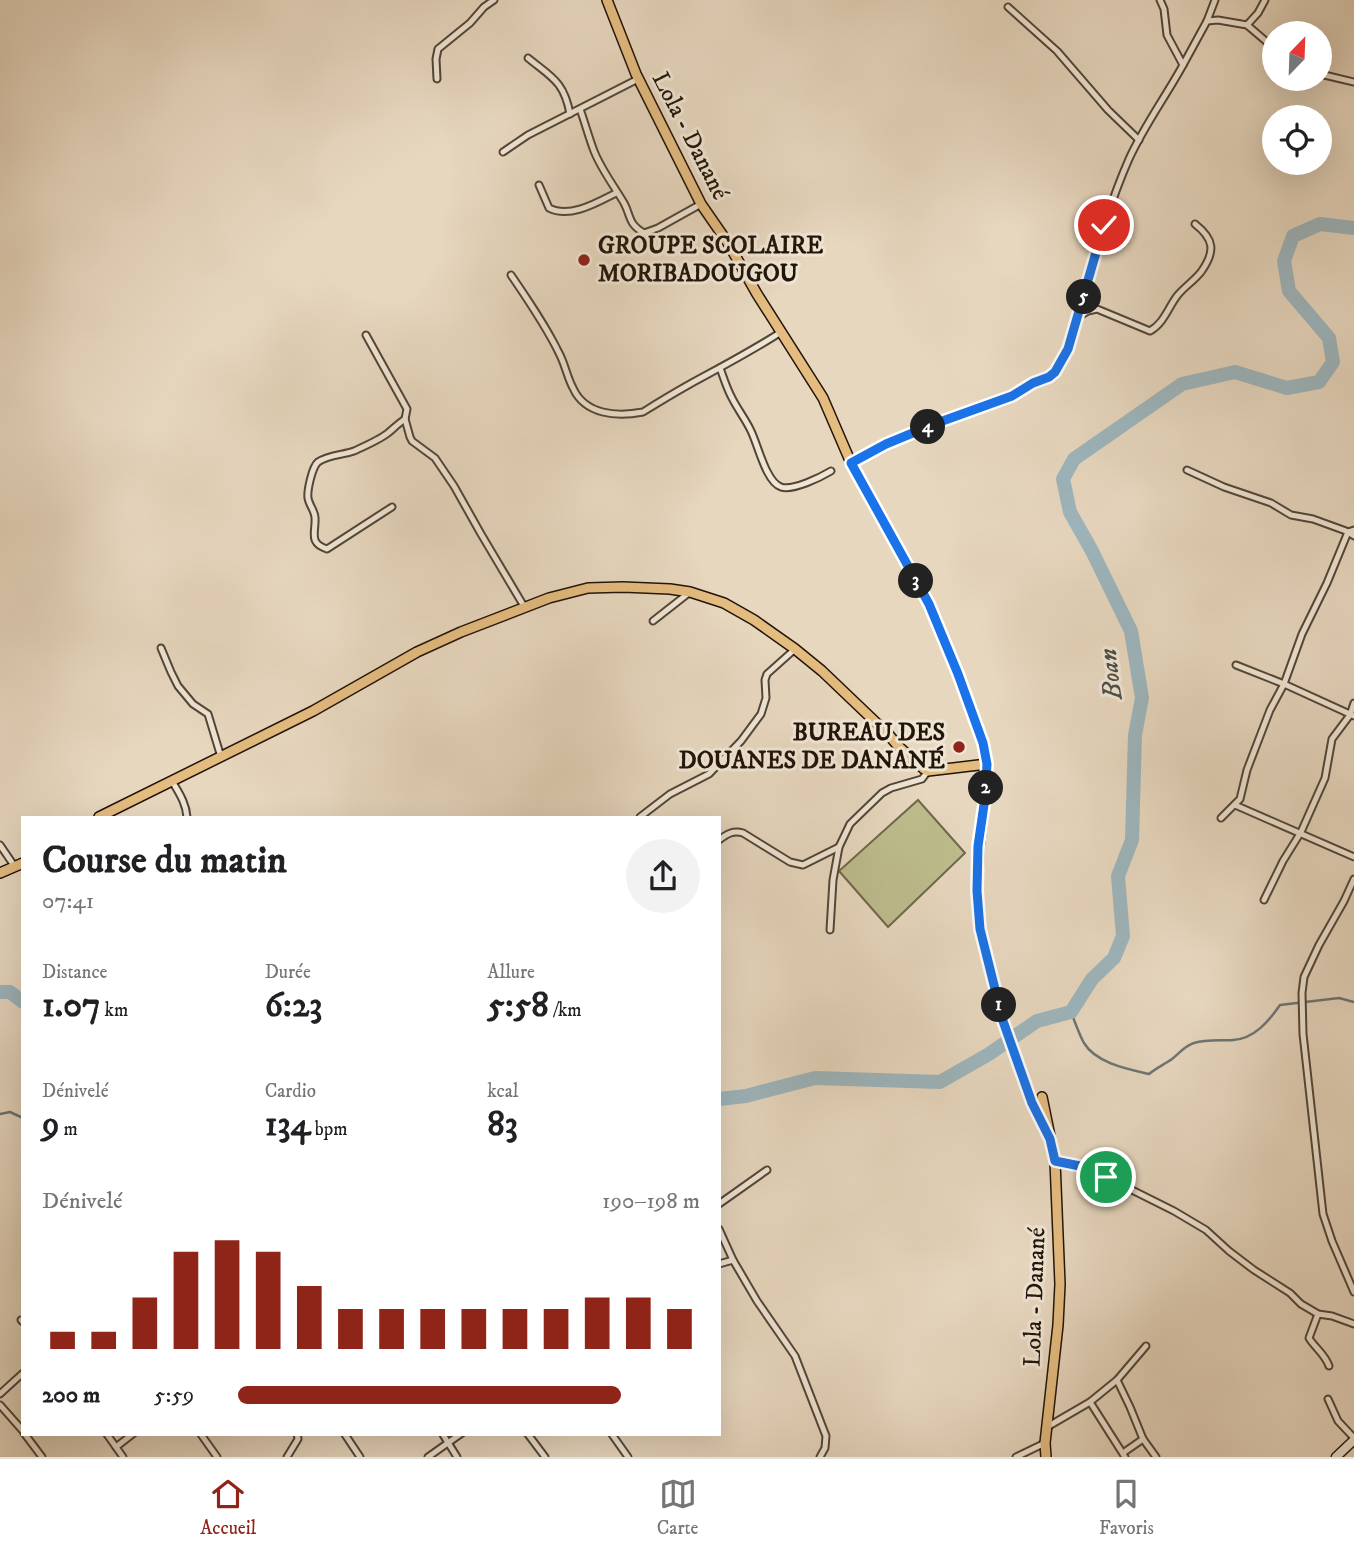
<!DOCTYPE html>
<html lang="fr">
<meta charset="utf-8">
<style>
body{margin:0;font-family:"IM FELL DW Pica",serif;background:#f2f2f2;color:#202124;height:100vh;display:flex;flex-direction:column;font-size:26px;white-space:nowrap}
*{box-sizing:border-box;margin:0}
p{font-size:23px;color:#757577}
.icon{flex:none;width:38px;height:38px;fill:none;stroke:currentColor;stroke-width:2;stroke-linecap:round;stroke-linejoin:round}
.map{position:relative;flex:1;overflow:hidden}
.details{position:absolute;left:21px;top:816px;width:700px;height:620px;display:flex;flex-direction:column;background:#fff;border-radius:0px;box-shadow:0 7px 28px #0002}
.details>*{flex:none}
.needle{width:46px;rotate:23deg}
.controls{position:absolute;left:1262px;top:21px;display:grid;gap:14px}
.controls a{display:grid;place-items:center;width:70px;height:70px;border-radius:50%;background:#fff;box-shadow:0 7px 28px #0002;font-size:35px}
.pin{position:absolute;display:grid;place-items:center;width:60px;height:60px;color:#fff;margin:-30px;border:4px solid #fff;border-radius:50%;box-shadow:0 2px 7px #0007}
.km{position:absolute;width:35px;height:35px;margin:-18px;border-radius:50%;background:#222;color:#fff;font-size:19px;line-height:35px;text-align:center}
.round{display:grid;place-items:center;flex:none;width:74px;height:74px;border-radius:37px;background:#f2f2f2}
.head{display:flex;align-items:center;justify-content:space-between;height:119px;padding:0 21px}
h1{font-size:38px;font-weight:700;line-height:52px}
.figures{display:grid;grid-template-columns:repeat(3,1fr);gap:10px;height:119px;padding:7px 21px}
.figures div{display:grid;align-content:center}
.figures b{font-size:35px;font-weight:700}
.figures small{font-size:19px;font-weight:400}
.figures p{font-size:19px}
.chart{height:196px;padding:14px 21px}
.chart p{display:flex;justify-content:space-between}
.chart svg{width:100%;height:126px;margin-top:7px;stroke:#8f2418;stroke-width:6}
ul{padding:0 21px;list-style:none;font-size:23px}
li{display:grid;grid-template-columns:112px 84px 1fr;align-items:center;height:52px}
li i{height:18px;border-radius:9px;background:#8f2418}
.tab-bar{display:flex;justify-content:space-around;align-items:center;height:98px;border-top:2px solid #e0e0e0;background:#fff;font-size:19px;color:#757577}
.tab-bar a{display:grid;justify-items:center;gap:4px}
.tab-bar .on{color:#8f2418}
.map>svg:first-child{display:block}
.green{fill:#bdbc8d;stroke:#6f684a;stroke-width:2}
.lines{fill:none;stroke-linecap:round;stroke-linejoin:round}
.stream{stroke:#6b7575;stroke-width:2.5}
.river{stroke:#9db6be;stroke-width:14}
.street-casing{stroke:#524536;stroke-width:9}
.secondary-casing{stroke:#211408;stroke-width:11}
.primary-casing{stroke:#211408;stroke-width:12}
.street{stroke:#efe5d5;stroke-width:5}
.secondary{stroke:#efe5d5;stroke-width:8}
.primary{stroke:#e4bc80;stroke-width:9}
.route-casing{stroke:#fff;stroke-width:14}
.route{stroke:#1a73e8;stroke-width:9}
.poi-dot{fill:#8f2418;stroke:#efe5d5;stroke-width:2.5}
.labels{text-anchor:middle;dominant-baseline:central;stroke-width:6;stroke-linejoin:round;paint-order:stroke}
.street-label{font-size:24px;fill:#211408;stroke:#efe5d5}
.poi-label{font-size:24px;font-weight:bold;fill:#211408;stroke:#efe5d5;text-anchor:start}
.water-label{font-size:26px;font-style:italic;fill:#4c4d48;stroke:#efe5d5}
</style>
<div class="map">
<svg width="1354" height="1457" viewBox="0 0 1354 1457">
<rect width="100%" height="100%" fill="#e7d7bf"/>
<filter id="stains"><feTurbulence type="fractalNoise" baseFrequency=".00286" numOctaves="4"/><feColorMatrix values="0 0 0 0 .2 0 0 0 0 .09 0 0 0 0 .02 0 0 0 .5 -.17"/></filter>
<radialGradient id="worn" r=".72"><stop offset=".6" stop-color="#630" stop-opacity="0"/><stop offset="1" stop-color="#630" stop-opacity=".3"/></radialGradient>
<polygon class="green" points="918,800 965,853 888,927 839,871"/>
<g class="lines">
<g class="stream">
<path d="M 1071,1012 C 1075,1022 1079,1034 1084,1043 C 1096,1063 1127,1069 1149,1074 C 1156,1068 1165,1064 1172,1059 C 1180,1053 1184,1046 1194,1043 C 1207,1039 1220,1041 1233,1040 C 1254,1039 1269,1021 1280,1005 L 1339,998 L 1354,1002"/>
<polyline points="0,1114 10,1112 23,1118"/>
</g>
<g class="river">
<polyline points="0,992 10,992 23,1002"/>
<polyline points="719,1099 746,1096 815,1078 940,1082 989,1054 1037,1021 1071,1012 1092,979 1114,958 1123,936 1118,876 1132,840 1135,735 1142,698 1131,631 1092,551 1070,512 1063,479 1074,459 1182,384 1235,372 1287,388 1319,382 1333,362 1329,338 1289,291 1284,261 1293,236 1320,224 1354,228"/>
</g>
<g class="street-casing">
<g id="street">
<polyline points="1008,7 1057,51 1108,110 1139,140"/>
<polyline points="1207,21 1218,20 1247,25 1274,48"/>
<polyline points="1247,25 1258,13 1265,0"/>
<path d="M 528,58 C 551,77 564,81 570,114"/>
<polyline points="1183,65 1207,21 1215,0"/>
<polyline points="1320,74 1354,82"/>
<polyline points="437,79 436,59 438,49 470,23 484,7 494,0"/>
<path d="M 580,109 C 585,123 589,138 594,151 C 601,169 614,186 624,203 C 631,216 628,224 644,233 L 658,228 L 701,204"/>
<polyline points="503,152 528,135 638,79"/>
<path d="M 539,185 L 549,208 C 570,219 598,202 616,193"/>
<path d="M 511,275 C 528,300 546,326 559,353 C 565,364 567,377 573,388 C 585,415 617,417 643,412 C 659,402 674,393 690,384 C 721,367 752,351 781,332"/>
<path d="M 1078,317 L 1088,311 L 1097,309 L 1150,331 C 1164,323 1168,308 1177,296 C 1184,287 1194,281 1201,272 C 1216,251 1214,239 1195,224"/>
<polyline points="366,335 407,409 405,419 410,437 412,441 435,458 454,486 481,534 525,608"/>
<path d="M 720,368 C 724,379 727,389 732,398 C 738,410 746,420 751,431 C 758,445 766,482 781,487 C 793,491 821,477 831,471"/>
<path d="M 851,463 L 886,444 L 937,423 L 1012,396 L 1033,383 L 1049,377 L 1059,367 L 1068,349 C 1088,286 1102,220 1129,159 C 1144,126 1166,96 1183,65 L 1167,35 L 1164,9 L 1160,0"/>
<polyline points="1187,470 1224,487 1271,503 1291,515 1313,519 1346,531 1354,536"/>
<path d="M 392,507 L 327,549 C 308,543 316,532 315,518 C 315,511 309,505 308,498 C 307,491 312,467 318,462 C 328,455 343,455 354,451 C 365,446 379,440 388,433 C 394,428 399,423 405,419"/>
<polyline points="653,621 690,592"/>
<polyline points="161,648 171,672 178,686 193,704 208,714 221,757"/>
<polyline points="1236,665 1284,684 1354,716"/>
<path d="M 172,781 C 179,793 186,803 187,817"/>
<polyline points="1235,805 1354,857"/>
<polyline points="640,817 670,794 709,774 741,741 761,714 766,698 765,680 767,674 795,649"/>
<polyline points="1221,818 1240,799 1247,770 1270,710 1284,684 1302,634 1327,583 1348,532 1354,530"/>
<path d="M 719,840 C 727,834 733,830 743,833 L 790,862 L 803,865 L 839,847"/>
<polyline points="0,845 15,867"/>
<polyline points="1354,879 1344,901 1319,945 1304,977 1302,993 1303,1034 1323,1214 1332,1241 1354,1292"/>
<polyline points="1264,900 1283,861 1301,832 1325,778 1332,739 1350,715 1354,703"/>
<polyline points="830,930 833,880 839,847 850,824 882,793 891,788 922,779 928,771"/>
<polyline points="1055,1161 1080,1166 1106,1177 1174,1211 1206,1230 1229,1251 1254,1270 1290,1293 1301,1304 1318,1314 1332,1316 1354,1324"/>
<polyline points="719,1204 767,1170"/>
<polyline points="719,1229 733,1260"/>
<polyline points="719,1264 733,1260 757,1301 795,1356 826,1436 825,1448 820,1457"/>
<path d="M 1318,1314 L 1309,1338 C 1315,1348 1325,1354 1329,1366"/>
<polyline points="21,1320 23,1322"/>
<polyline points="1117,1380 1130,1407 1143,1439"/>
<polyline points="0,1394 23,1373"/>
<polyline points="1328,1399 1338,1421 1354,1438"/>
<polyline points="1090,1402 1117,1380 1146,1346"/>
<polyline points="0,1405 23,1431"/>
<polyline points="1047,1427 1090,1402 1125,1457"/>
<polyline points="24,1433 42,1457"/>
<polyline points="106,1433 123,1457"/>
<polyline points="200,1433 217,1457"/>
<polyline points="344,1433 360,1457"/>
<polyline points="442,1433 457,1457"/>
<polyline points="527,1433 545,1457"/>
<polyline points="611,1433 628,1457"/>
<polyline points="116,1447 134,1433"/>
<polyline points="1123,1453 1143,1439 1156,1457"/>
<polyline points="287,1457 298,1439 297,1433"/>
<polyline points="428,1457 462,1433"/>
<polyline points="1016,1457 1045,1443"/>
</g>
</g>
<g class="secondary-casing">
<polyline id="secondary" points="1336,1457 1354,1440"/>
</g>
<g class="primary-casing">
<g id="primary">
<polyline points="607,0 636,74 701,204 728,243 757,294 823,398 851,463 929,604 958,674 983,743 987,764 985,798 979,846 977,891 980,929 1003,1021 1032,1103 1050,1139"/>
<polyline points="99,817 313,711 417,652 461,632 549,598 588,588 623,587 670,589 690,592 724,603 754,620 795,649 822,671 888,734 899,747 924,769 928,771 987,764"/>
<polyline points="0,873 23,863"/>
<polyline points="1042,1097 1055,1161 1060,1284 1058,1325 1045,1443 1046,1457"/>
</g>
</g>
<use href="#street" class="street"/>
<use href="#secondary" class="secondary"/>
<use href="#primary" class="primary"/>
</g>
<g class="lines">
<g class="route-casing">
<polyline id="route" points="1104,225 1068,349 1055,372 1049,377 1033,383 1012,396 937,423 886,444 851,463 929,604 958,674 983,743 987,764 985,798 978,846 977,891 980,929 1003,1021 1032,1103 1050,1139 1055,1161 1080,1166 1106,1177"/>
</g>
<use href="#route" class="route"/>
</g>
<g class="poi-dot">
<circle cx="584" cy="260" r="7"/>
<circle cx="959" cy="747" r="7"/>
</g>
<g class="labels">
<g class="street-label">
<text transform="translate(690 136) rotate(63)">Lola - Danané</text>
<text transform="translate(1035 1297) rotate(-88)">Lola - Danané</text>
</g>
<g class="poi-label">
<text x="598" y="246">GROUPE SCOLAIRE<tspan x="598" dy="28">MORIBADOUGOU</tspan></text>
<text x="945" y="733" text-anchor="end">BUREAU DES<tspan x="945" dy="28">DOUANES DE DANANÉ</tspan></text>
</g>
<g class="water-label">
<text transform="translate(1111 674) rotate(-96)">Boan</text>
</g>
</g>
<rect width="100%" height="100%" filter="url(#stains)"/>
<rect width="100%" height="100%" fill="url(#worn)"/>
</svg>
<div class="controls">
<a><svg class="needle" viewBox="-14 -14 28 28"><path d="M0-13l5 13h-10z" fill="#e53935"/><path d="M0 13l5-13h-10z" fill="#757577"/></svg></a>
<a><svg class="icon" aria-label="locate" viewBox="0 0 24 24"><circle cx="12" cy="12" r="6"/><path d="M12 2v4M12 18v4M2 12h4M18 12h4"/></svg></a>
</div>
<div class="pin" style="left:1106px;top:1177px;background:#1e9e55"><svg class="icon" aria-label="arrive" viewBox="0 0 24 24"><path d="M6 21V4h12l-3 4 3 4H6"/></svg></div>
<div class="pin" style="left:1104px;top:225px;background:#d93025"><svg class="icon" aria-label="check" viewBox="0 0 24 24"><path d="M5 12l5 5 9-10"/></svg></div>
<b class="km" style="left:999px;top:1005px">1</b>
<b class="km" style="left:986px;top:788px">2</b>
<b class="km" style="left:916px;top:581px">3</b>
<b class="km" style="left:928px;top:427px">4</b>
<b class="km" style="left:1084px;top:297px">5</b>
<section class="details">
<div class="head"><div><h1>Course du matin</h1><p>07:41</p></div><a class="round"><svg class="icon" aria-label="share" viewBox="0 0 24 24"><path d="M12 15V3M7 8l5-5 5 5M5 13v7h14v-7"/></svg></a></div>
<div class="figures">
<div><p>Distance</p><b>1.07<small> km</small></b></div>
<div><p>Durée</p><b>6:23</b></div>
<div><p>Allure</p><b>5:58<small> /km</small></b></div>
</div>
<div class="figures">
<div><p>Dénivelé</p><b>9<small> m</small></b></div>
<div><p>Cardio</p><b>134<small> bpm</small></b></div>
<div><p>kcal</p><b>83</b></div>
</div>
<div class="chart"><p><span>Dénivelé</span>190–198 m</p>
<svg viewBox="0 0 160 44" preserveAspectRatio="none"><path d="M5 44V38M15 44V38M25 44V26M35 44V10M45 44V6M55 44V10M65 44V22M75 44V30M85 44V30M95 44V30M105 44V30M115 44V30M125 44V30M135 44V26M145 44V26M155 44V30"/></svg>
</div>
<ul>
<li><b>200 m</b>5:59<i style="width:83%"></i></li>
</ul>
</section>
</div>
<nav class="tab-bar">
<a class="on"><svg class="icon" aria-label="home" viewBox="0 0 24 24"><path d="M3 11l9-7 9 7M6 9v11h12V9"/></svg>Accueil</a>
<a><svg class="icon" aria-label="map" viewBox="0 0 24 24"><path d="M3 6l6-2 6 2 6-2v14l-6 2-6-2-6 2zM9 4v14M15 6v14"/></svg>Carte</a>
<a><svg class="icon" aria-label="saved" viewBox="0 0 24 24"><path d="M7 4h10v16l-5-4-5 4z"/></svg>Favoris</a>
</nav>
